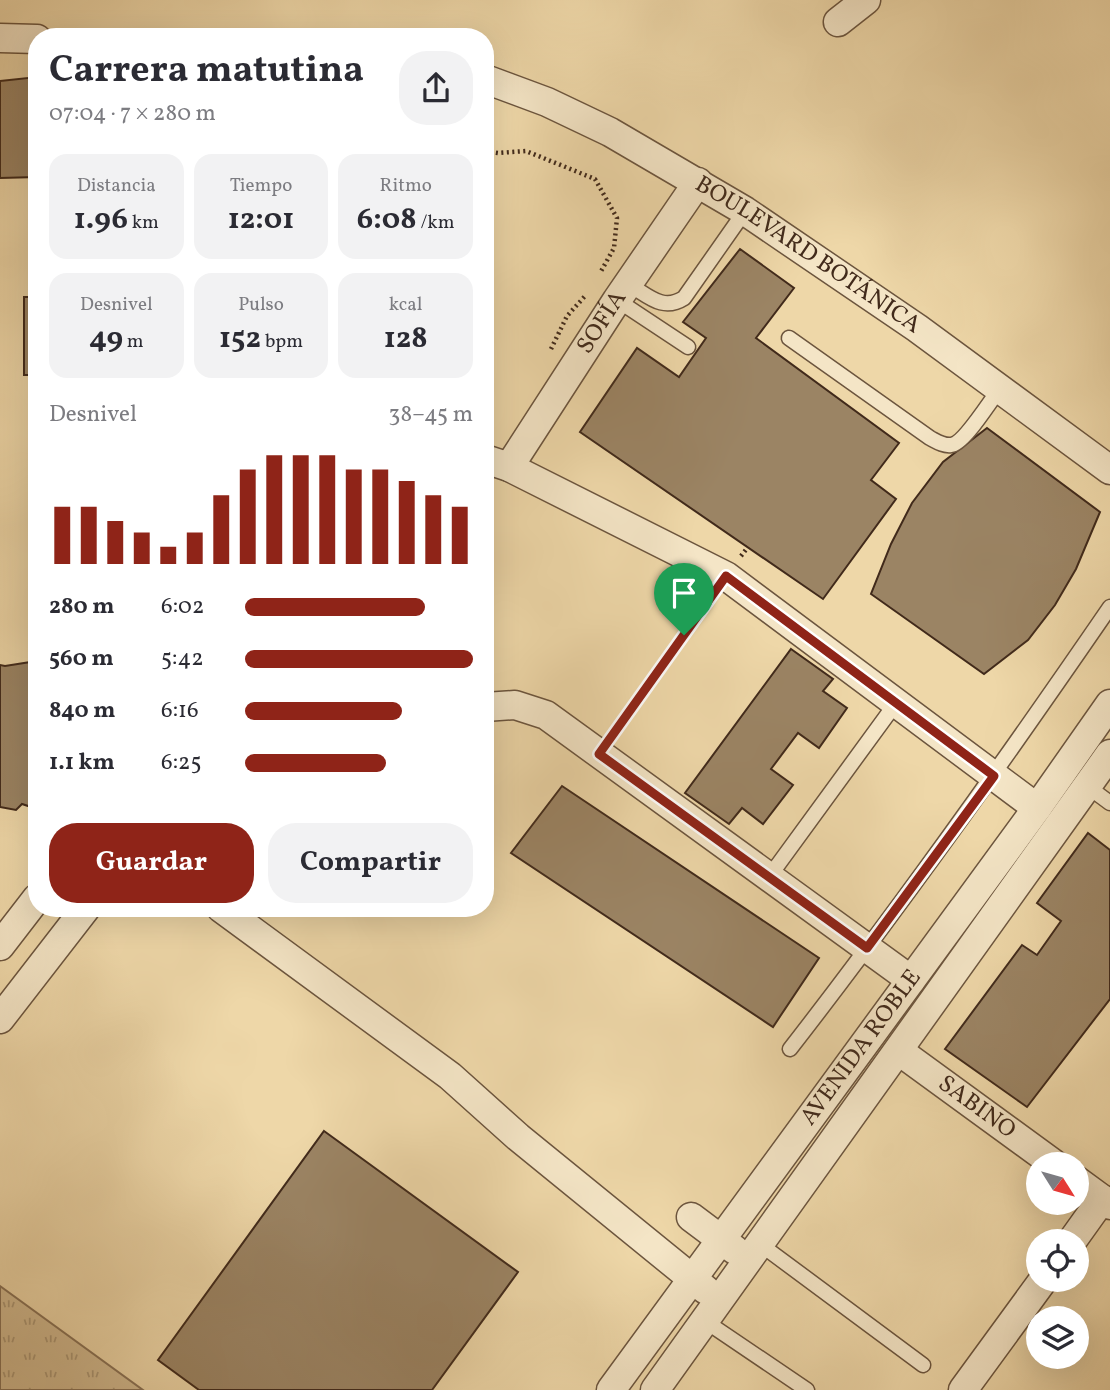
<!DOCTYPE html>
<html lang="es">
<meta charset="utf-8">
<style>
body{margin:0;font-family:Vollkorn,serif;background:#f2f2f3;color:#2b2b33;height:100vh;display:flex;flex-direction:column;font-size:26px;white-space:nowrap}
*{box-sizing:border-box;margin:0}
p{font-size:23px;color:#7c7c81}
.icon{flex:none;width:38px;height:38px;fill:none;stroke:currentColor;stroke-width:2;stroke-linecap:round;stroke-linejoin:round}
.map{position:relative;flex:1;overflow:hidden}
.drawer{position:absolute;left:28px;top:28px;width:466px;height:889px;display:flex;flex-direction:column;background:#fff;border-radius:28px;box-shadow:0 7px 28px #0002}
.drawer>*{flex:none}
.needle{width:46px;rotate:127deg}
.controls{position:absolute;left:1026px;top:1152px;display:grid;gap:14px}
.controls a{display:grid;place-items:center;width:63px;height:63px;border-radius:50%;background:#fff;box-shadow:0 7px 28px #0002;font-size:35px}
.pin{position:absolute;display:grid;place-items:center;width:60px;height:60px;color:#fff;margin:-72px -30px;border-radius:50% 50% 50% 0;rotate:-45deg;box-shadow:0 0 7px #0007}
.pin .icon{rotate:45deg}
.round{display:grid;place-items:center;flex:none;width:74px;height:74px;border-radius:28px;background:#f2f2f3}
.summary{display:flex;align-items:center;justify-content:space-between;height:119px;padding:0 21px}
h1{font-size:38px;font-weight:700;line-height:52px}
.stats{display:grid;grid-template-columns:repeat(3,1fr);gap:10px;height:119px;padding:7px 21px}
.stats div{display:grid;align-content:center;border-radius:18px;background:#f2f2f3;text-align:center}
.stats b{font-size:30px;font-weight:700}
.stats small{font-size:19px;font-weight:400}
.stats p{font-size:19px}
.chart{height:196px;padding:14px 21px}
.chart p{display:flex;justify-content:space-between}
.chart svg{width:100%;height:126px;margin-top:7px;stroke:#8f2418;stroke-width:6}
.cta{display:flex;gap:14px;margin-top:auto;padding:14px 21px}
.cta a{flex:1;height:80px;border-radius:28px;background:#8f2418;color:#fff;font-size:28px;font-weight:700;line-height:80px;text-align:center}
.cta a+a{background:#f2f2f3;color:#2b2b33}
ul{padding:0 21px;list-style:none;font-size:23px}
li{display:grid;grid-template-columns:112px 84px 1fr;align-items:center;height:52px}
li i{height:18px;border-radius:9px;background:#8f2418}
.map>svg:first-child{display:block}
.grass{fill:url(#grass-tufts);stroke:#897256;stroke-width:2}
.building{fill:#9b8464;stroke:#412a1b;stroke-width:2}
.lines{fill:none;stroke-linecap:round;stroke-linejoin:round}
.lane-casing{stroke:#6c553e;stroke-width:17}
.street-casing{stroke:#6c553e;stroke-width:31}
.path{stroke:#412a1b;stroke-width:4.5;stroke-dasharray:2 3.5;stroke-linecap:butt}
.lane{stroke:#f4e5c6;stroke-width:14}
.street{stroke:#f4e5c6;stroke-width:28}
.route-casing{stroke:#fff;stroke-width:14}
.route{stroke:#8f2418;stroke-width:9}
.labels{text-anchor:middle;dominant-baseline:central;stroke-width:6;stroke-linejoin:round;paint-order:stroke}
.street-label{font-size:24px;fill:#412a1b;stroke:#f4e5c6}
</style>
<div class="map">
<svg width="1110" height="1390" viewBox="0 0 1110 1390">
<defs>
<pattern id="grass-tufts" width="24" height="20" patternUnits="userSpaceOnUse" patternTransform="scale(1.75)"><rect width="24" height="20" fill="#d1ba90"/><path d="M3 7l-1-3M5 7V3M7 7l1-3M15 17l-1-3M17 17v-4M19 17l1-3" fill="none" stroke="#ab9775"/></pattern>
</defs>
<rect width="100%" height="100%" fill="#eed7a8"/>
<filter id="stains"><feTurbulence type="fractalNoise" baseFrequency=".00286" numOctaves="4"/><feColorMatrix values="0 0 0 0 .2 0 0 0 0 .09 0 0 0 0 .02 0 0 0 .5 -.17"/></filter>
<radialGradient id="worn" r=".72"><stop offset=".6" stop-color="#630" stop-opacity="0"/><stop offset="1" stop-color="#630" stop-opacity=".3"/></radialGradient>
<polygon class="grass" points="0,1286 143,1390 0,1390"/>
<g class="building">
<polygon points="37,77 37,177 0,178 0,81"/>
<polygon points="740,249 794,288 756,338 899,443 871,480 896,499 823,599 580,432 637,348 679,377 706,338 683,322"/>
<rect x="24" y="297" width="13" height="78"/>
<polygon points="987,428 1100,512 1076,569 1055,605 1028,640 984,674 871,594 891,544 912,503 943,462"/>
<polygon points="791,649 833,679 823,691 847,708 819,748 798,733 771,769 793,785 763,824 742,808 729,824 685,793"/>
<polygon points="37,661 37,809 22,804 16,810 0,807 0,665 5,666"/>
<polygon points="562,786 819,958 773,1027 511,853"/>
<polygon points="1088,833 1110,850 1110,999 1027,1107 945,1049 1022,945 1037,955 1061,921 1037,903"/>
<polygon points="324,1131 518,1272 432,1390 199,1390 158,1360"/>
</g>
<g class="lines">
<g class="lane-casing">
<g id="lane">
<path d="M 628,284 C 648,295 662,312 684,298 L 745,211"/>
<polyline points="617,300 688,347"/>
<path d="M 789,338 L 930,438 C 936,441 943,446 951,445 C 964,444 990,401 999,390"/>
<polyline points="1087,786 1110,803"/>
<polyline points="769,877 896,703"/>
<path d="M 790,1049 C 902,905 1007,757 1110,607"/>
<polyline points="760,1244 923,1365"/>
<polyline points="705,1321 807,1390"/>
</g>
</g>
<g class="street-casing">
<g id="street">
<polyline points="838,22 866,0"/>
<polyline points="0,38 37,39"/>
<path id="s1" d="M 485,79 L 547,102 L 610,132 L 745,211 L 917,328 L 1110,470"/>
<polyline points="485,459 509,467 726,576 1037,808"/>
<path id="s2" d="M 509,467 L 617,300 L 698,182"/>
<polyline points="485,707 515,705 546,715 911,980"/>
<polyline points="221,908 450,1076 518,1137 706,1290"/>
<polyline points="0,946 37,898"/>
<polyline points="0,1019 86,908"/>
<path id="s3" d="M 899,1051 L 1054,1164"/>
<polyline points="1076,1180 1110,1205"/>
<polyline points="691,1217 735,1250"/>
<polyline points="1072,1241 1102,1199"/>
<path id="s4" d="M 611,1390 L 1037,808 L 1110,704"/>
<polyline points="655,1390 1110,754"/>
<polyline points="963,1390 1044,1279"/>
</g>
</g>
<g class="path">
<polyline points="485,151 498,153 526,151 595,179 617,218 614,248 600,273"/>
<polyline points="551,349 567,316 586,295"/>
<polyline points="741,556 748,547"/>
<polyline points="614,732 711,597"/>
</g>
<use href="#lane" class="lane"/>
<use href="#street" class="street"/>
</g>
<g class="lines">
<g class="route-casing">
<polygon id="route" points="726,576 994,776 867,948 599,754"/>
</g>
<use href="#route" class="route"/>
</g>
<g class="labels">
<g class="street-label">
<text stroke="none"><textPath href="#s1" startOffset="369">BOULEVARD BOTÁNICA</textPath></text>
<text stroke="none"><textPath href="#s2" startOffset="172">SOFÍA</textPath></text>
<text stroke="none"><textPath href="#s4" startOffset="424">AVENIDA ROBLE</textPath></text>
<text stroke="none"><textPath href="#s3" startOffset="96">SABINO</textPath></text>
</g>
</g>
<rect width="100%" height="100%" filter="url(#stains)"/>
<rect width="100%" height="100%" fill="url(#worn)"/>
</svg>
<div class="controls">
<a><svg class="needle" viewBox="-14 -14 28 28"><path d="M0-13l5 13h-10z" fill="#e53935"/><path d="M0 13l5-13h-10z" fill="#7c7c81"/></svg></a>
<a><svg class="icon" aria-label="locate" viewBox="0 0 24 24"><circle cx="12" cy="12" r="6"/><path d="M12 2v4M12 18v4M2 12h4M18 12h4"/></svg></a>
<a><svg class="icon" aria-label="layers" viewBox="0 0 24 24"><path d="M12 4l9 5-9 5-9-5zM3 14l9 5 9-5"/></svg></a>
</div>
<div class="pin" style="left:684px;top:635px;background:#1e9e55"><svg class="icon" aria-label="arrive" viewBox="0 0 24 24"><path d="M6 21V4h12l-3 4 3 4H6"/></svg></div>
<section class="drawer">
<div class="summary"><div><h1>Carrera matutina</h1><p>07:04 · 7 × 280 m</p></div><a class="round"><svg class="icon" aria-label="share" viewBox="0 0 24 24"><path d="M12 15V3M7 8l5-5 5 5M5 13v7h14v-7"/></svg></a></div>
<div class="stats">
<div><p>Distancia</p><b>1.96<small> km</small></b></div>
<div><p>Tiempo</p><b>12:01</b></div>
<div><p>Ritmo</p><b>6:08<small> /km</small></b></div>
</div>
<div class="stats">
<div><p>Desnivel</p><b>49<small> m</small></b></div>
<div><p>Pulso</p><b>152<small> bpm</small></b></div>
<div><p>kcal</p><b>128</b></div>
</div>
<div class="chart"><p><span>Desnivel</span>38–45 m</p>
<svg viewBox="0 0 160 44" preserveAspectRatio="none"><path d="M5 44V24M15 44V24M25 44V29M35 44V33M45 44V38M55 44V33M65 44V20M75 44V11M85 44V6M95 44V6M105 44V6M115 44V11M125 44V11M135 44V15M145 44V20M155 44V24"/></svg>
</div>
<ul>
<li><b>280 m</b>6:02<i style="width:79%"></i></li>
<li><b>560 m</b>5:42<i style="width:100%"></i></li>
<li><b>840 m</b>6:16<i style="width:69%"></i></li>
<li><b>1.1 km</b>6:25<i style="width:62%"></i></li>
</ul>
<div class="cta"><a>Guardar</a><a>Compartir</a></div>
</section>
</div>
